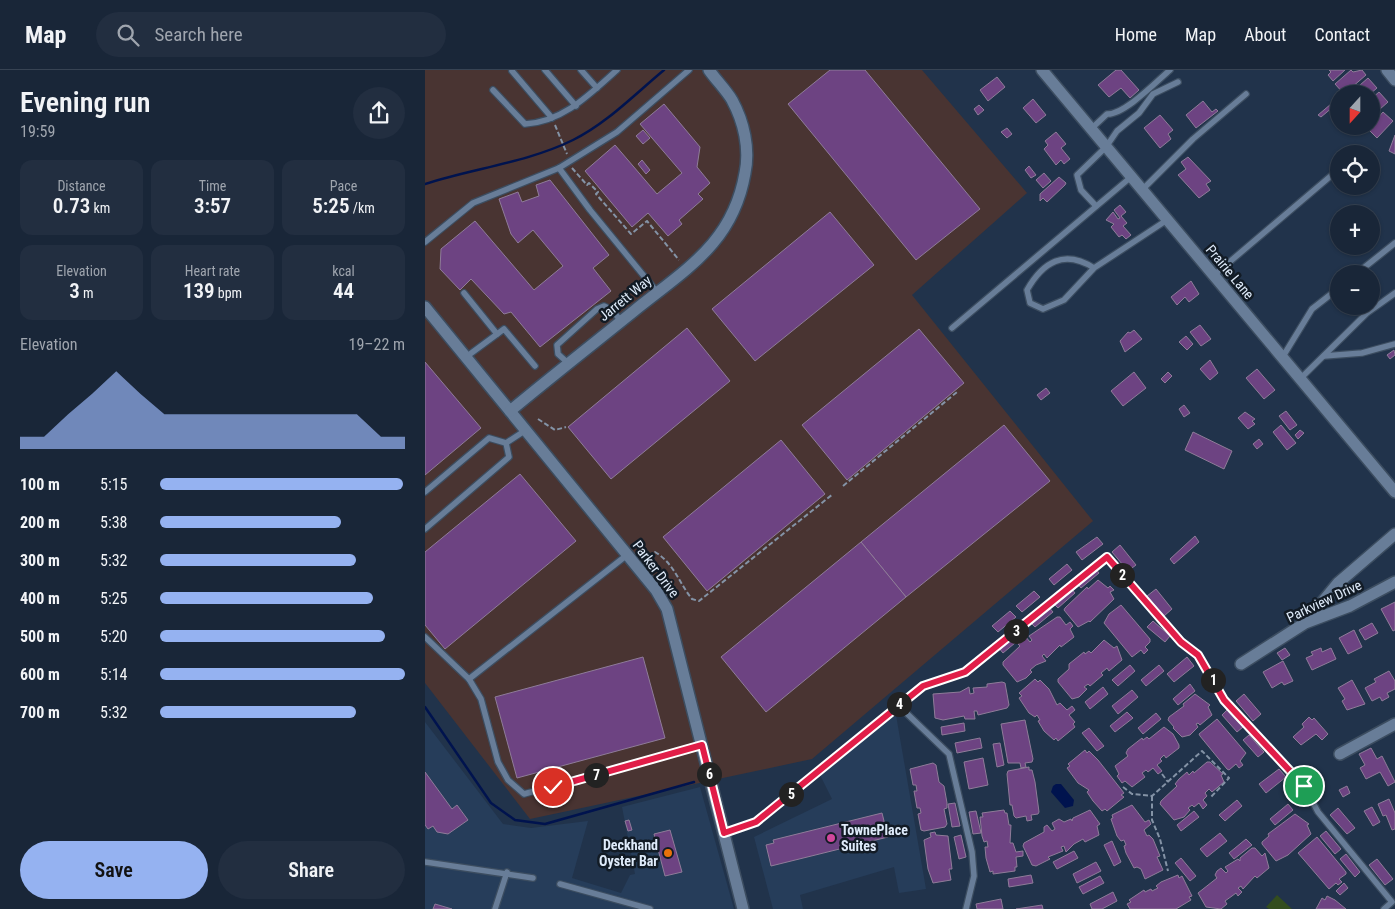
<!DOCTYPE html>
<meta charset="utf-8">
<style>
body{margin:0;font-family:"Roboto Condensed",sans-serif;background:#222e40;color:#f1f3f6;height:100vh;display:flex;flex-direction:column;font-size:19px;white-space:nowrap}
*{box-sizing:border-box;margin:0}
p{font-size:16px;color:#9fa5ae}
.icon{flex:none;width:28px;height:28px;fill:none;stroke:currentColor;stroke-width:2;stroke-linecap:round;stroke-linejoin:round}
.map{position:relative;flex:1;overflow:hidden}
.details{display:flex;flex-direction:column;background:#192638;width:425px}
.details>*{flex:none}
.needle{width:32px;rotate:201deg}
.buttons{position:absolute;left:905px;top:15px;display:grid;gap:10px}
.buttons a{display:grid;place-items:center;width:50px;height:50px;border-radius:50%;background:#192638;box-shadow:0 1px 4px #0004,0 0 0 1px #374353;font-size:25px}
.pin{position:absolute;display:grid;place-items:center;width:42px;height:42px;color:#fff;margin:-21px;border:2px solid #fff;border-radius:50%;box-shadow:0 1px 5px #0007}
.km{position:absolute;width:25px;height:25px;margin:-12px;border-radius:50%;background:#222;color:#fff;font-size:14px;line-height:25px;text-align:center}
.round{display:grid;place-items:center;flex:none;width:52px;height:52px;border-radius:26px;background:#222e40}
.headline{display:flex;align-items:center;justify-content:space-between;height:85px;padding:0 20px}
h1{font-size:28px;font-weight:600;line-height:38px}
.metrics{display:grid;grid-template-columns:repeat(3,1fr);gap:8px;height:85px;padding:5px 20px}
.metrics div{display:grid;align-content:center;border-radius:12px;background:#222e40;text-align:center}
.metrics b{font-size:21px;font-weight:600}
.metrics small{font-size:14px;font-weight:400}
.metrics p{font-size:14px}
.chart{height:140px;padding:10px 20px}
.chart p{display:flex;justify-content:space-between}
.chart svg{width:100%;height:90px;margin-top:5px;fill:#95b2f1;opacity:.7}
.button{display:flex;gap:10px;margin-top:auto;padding:10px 20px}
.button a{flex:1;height:58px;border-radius:30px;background:#95b2f1;color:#111;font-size:20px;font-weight:600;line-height:58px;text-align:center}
.button a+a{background:#222e40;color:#f1f3f6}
ul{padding:0 20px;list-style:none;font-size:16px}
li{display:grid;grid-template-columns:80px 60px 1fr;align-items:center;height:38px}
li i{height:12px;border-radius:6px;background:#95b2f1}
header{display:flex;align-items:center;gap:30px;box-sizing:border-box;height:70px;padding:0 25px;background:#192638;border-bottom:1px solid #374353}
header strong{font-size:24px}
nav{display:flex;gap:28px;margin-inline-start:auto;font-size:18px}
.search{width:350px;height:45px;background:#222e40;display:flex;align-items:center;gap:12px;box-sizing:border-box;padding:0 18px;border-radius:28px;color:#9fa5ae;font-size:19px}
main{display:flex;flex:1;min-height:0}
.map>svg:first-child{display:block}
.built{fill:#263d5a}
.industrial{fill:#493432}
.green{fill:#334d1e}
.water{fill:#00134e}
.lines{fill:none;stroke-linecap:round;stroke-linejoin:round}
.stream{stroke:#00134e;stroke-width:2.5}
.building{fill:#6d4382;stroke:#8f7c99}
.lane-casing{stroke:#3c4d60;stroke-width:8}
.street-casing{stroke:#3c4d60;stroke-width:14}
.path{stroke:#8493a6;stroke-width:2;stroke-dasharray:5 2.5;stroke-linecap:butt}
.lane{stroke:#687d98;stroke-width:5.5}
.street{stroke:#687d98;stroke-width:11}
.route-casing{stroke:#fff;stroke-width:10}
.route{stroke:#e11d48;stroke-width:6}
.hotel-dot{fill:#d1479c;stroke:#121b25;stroke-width:2}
.food-dot{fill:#e8710a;stroke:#121b25;stroke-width:2}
.labels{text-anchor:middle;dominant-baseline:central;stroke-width:5;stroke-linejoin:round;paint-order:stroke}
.street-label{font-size:14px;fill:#dfebfa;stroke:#121b25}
.poi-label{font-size:14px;font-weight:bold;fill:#dfebfa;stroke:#121b25;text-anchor:start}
</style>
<header>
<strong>Map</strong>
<div class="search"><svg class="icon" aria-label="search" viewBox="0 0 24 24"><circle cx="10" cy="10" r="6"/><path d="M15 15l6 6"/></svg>Search here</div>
<nav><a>Home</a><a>Map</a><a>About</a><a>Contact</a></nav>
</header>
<main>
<section class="details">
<div class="headline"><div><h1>Evening run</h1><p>19:59</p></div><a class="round"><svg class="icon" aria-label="share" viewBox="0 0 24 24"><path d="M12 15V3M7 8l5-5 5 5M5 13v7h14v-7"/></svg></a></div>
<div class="metrics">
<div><p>Distance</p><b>0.73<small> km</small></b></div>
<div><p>Time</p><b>3:57</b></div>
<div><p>Pace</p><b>5:25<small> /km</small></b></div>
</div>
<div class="metrics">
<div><p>Elevation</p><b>3<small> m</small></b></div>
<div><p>Heart rate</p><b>139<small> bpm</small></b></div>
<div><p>kcal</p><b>44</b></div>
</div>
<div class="chart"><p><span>Elevation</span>19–22 m</p>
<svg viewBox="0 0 160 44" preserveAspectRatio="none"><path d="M0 44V38L10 38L20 27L30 17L40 6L50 17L60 27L70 27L80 27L90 27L100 27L110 27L120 27L130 27L140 27L150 38L160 38V44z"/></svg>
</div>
<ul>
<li><b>100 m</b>5:15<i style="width:99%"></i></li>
<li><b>200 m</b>5:38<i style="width:74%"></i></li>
<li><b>300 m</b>5:32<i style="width:80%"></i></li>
<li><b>400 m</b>5:25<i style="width:87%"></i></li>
<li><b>500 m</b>5:20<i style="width:92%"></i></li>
<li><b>600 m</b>5:14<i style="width:100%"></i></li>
<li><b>700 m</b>5:32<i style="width:80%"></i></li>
</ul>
<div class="button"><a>Save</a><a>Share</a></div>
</section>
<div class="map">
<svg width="970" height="839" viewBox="0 0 970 839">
<rect width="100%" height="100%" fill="#21334b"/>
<g class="built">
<polygon points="471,645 501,819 474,823 469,797 375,825 378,839 348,839 329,767 407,729 395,705"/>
<polygon points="0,652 78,754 106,758 163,751 147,808 196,823 205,805 210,804 197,737 275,717 309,839 0,839"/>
</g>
<polygon class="industrial" points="0,0 497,0 602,123 487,225 668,451 387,689 105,749 0,613"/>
<polygon class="green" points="852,825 867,839 844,839 841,837"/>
<polygon class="water" points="631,714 636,714 649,730 648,736 640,738 626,722 628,716"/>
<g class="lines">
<g class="stream">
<path d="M 0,114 C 49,98 101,93 148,70 C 181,54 210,24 239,0"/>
<polyline points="0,637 66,733 90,750 120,754 269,712"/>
</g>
</g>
<g class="building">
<polygon points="405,0 440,0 555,139 491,190 363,34"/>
<polygon points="691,0 696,0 714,20 705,28 696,18 684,27 673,15"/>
<polygon points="904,0 920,0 908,11 903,5 906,2"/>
<polygon points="926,0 928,2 937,0 941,5 919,24 910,14"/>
<polygon points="572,7 580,17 563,31 555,20"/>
<polygon points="943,8 952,18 945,24 928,24 927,22"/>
<polygon points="954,22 963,32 946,47 946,29"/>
<polygon points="608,29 621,45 611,53 598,38"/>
<polygon points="778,31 787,42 791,39 793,41 771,58 761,45"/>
<polygon points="239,34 275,77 272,97 285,113 273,124 278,129 254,150 257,154 243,166 223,143 207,157 160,101 190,75 232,124 257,103 215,54"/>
<polygon points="906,34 908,37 896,47 893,45"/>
<polygon points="554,35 559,40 553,45 549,39"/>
<polygon points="958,42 968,51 952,68 943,59"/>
<polygon points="735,45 748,60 743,64 746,69 735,78 719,58"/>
<polygon points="582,58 587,64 582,68 576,62"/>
<polygon points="218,60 225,68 218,74 211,66"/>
<polygon points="631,62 641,74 636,78 645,89 639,94 636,90 631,95 619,79 623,75 620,71"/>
<polygon points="970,65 970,84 964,81"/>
<polygon points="763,87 786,111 781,114 785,120 774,128 753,105 761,99 756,92"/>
<polygon points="217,90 225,100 221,104 213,94"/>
<polygon points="604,96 611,105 606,108 600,100"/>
<polygon points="619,103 626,111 618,118 611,110"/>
<polygon points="634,107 641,113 640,115 622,132 618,128 615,131 615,124"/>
<polygon points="125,110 184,185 168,198 186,221 115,277 86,242 79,244 46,209 35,220 15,199 16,179 50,151 109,220 138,196 108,160 93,173 86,164 74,129 93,122 97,132 114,126 111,115"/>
<polygon points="695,135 701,142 696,146 702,153 698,156 706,165 701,169 697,165 694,167 686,157 689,154 681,150 688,142 693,149 695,148 689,140"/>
<polygon points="405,142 449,195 330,291 287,239"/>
<polygon points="766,211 774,224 764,232 760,227 752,235 746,227"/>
<polygon points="775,255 786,269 776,276 765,262"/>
<polygon points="262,258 305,311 186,409 143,357"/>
<polygon points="494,259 539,313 422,410 377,355"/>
<polygon points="709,260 717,269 700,282 695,271 703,262 705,263"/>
<polygon points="761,266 768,274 762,280 754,272"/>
<polygon points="969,280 970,285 965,289 962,285"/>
<polygon points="785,290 793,303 785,310 775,299"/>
<polygon points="0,292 56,358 0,405"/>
<polygon points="832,299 850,320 839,329 821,308"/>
<polygon points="709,302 721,318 698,336 686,321"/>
<polygon points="743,302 747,306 740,313 736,309"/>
<polygon points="621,318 625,323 616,330 612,325"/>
<polygon points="759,335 765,343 759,347 754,339"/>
<polygon points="861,341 872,355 865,360 854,346"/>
<polygon points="820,342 830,349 827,351 830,354 823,359 813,348"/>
<polygon points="579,355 625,411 481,527 436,472"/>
<polygon points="856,355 871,373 862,380 848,362"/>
<polygon points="875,360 879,363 873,369 870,365"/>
<polygon points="768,362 807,381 799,399 760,380"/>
<polygon points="834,369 838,374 832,379 828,374"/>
<polygon points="356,370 400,424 282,521 238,467"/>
<polygon points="95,404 151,471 20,579 0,555 0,482"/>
<polygon points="770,466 774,472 749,494 745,489"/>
<polygon points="672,467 678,474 657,490 651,482"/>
<polygon points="436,472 481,527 341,642 296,587"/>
<polygon points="695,475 711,495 703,501 687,482"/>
<polygon points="642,494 647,500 629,515 624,509"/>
<polygon points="669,497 674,503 656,518 651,512"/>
<polygon points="673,510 683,518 685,516 689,520 685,522 689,529 665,552 664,551 653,557 639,540 640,538 662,517 663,519"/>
<polygon points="645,517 650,523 633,538 627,532"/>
<polygon points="731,519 747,539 739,546 722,526"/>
<polygon points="609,521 615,527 597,542 591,536"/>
<polygon points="970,532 970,560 968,561 956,539"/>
<polygon points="622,535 628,542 610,557 604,551"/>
<polygon points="696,535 725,569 725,572 720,577 723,580 719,584 716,580 707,587 679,553 684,544"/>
<polygon points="585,541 591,547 573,562 567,556"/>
<polygon points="632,547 635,547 641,555 645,552 648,556 645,559 649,567 636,577 635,575 622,588 619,584 617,586 621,591 611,595 605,600 607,602 601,608 592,612 578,595 578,592 595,576 593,574 598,571 596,569 600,566 605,572 607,570 604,566"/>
<polygon points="728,551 745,566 740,572 722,557"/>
<polygon points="947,553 953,563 940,570 934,560"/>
<polygon points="929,560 937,577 923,584 914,568"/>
<polygon points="591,562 596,568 578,583 573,577"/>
<polygon points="679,570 689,578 692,576 697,590 684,601 682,598 676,603 678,605 665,616 663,614 659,617 662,619 654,627 647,629 633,612 633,609 644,599 644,594 659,582 660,584 664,581 666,583"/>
<polygon points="860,578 865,585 857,590 852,583"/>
<polygon points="896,578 897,582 906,578 911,589 887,600 881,588 888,585 886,582"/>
<polygon points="218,587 240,668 92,708 70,627"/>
<polygon points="762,587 769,596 749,612 742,604"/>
<polygon points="858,591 868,611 859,615 857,612 847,618 838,602"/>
<polygon points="705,595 710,601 693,616 687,610"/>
<polygon points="734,595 739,601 721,616 716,610"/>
<polygon points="964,601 970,611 970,619 962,623 964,627 957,631 955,627 947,631 940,618 951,612 949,609"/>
<polygon points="610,609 613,612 615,610 624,619 632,635 635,633 642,640 647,636 650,640 644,645 650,652 648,654 650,657 633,671 631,668 629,670 619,661 613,651 615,650 612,645 610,647 604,643 594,628 597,626 594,623"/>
<polygon points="927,610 940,634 922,640 917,631 920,629 913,618"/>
<polygon points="577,612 580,613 584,635 582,638 553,645 552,641 549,641 550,649 540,649 539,646 518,650 510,648 508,624 535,622 544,617 545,624 549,623 548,618 562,617 562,614"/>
<polygon points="765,614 770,621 753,635 748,629"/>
<polygon points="678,617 683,624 665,639 660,632"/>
<polygon points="707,620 713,627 693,644 687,636"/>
<polygon points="770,624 785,635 783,637 787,645 775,655 773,653 771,654 773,657 765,665 757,667 748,658 749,657 743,650 744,647 759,636 758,634"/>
<polygon points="819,624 836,644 828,651 811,631"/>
<polygon points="802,640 818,657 812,662 797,645"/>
<polygon points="702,642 708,648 690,662 685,656"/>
<polygon points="731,643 736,649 718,664 713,658"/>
<polygon points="884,647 887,650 889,648 903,664 897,670 891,664 876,675 868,667 879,657 877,654"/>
<polygon points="792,649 821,683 815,691 818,695 814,698 811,694 804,700 802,699 775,666 774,664"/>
<polygon points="600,650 608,689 607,692 600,693 601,697 596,698 595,693 583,693 576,654"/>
<polygon points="539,653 540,661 517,665 516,657"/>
<polygon points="739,657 748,664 754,675 754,678 741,688 739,685 735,689 737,691 732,695 737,701 733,704 728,698 723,702 721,700 717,703 720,707 707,717 700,711 697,713 692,706 694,704 690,696 703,686 701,683 703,679 717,668 718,670 722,667 724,669"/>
<polygon points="664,658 679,676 672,681 657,663"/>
<polygon points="824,665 839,682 833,687 818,670"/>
<polygon points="555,668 557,678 532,683 530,673"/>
<polygon points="575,673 579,695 572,697 568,674"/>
<polygon points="946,678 952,689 957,686 970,712 963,716 955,702 941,709 935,698 940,695 934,684"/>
<polygon points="660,680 662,683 664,681 673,690 699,723 696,725 699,727 682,741 680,739 677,741 668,731 662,722 664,720 653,713 642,698 645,696 643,694"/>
<polygon points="558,688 563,715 544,719 539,692"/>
<polygon points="782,692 785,692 798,704 796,705 799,712 787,722 784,719 780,723 782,726 778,730 782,735 778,739 774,733 769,737 767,735 763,738 765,740 759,747 749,750 735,734 736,731 752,716 750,714 754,709 762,702 764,705 768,701 769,703"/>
<polygon points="508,693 511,695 514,712 519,716 522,733 522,738 519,739 522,754 520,757 499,761 496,760 493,744 496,743 495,738 492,738 489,721 492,721 491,715 488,715 485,699"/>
<polygon points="604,697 604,700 607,700 610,712 614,742 613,744 606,745 607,750 602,751 601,746 591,748 589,746 587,735 585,735 582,704 583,701"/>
<polygon points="854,699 861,707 841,723 834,714"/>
<polygon points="0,702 27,739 32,735 43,750 23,764 12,762 8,756 3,759 0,755"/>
<polygon points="922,716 925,723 918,727 914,720"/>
<polygon points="964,729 970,743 970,759 967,760 961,745 958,746 953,734"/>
<polygon points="812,730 817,736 800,751 794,745"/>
<polygon points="530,733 535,756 527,757 523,734"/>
<polygon points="863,734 868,740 850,755 845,749"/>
<polygon points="707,735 720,752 724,750 726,754 719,760 722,766 724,765 728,769 735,786 732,787 738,800 720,809 716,799 712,797 709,798 701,783 699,776 701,775 699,770 696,771 692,766 686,749 688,748 687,745"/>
<polygon points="947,737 955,752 948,756 939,741"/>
<polygon points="913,738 930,758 922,764 905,745"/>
<polygon points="579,740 580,743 582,743 584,755 586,755 585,773 588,773 591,782 598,781 598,786 591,787 592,797 590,797 590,801 568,804 568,801 565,802 561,788 560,777 563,777 562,771 559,772 557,766 555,747 558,747 557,743"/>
<polygon points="665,740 675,754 672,756 674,765 660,772 658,769 649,774 641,782 639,776 636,777 638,781 623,787 625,789 611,796 607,795 598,776 599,773 619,762 619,757 622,755 627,761 630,759 627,753 634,749 639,752 646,749 647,751 648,748"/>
<polygon points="551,741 556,763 548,764 544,742"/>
<polygon points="769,741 774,747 756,761 752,755"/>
<polygon points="457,743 463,767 346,796 341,775 349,773 348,770"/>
<polygon points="870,744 884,754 882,755 886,764 863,785 851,791 837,774 837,772 844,766 843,764"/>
<polygon points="204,750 207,760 203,761 200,751"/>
<polygon points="245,760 257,802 240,806 229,764"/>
<polygon points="901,761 916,779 910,784 895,766"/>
<polygon points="510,762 511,765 523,766 527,799 524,799 526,810 508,813 503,799 499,770 506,767 505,763"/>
<polygon points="795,763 802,771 782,787 775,779"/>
<polygon points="536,765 541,787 534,789 529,767"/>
<polygon points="892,767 921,802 921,804 914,809 917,812 913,815 911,813 904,819 873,783"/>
<polygon points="821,769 827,775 809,789 804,783"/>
<polygon points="687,771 696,792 689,796 679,775"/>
<polygon points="827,778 830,778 837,786 840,783 844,798 832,808 830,806 818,819 816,816 813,818 817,822 813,826 811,823 807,826 800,831 802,834 796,839 781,837 773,823 792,808 790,805 792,801 796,798 801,803 803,801 800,797 813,789 815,791 815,788"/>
<polygon points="649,781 653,788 632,799 628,792"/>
<polygon points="921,784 935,802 930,807 915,789"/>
<polygon points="756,788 771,806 765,811 750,793"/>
<polygon points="952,789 968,809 960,815 944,795"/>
<polygon points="671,792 676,801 652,813 648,804"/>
<polygon points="606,805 608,813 584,817 583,809"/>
<polygon points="753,805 754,808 757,806 767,826 764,827 766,830 751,839 705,839 702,834 706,832 704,830 719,820 720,822 726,819 727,821 733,818 731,816 736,812"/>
<polygon points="675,806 679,813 658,824 654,817"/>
<polygon points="919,813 923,818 915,825 911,821"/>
<polygon points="688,822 692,831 677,839 667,839 665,834"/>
<polygon points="902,826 910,830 921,839 891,839 897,828 900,830"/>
<polygon points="576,829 578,839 552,839 551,834"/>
<polygon points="10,834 27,839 8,839"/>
<polygon points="617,835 618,839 591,839"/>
</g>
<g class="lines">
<g class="lane-casing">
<g id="lane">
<polyline points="120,0 151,36"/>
<polyline points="156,0 172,18"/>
<polyline points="87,1 127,48"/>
<path d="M 68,20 L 100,54 C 138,52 165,24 192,0"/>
<path d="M 666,59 L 682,44 C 699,45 731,12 745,0"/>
<polyline points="134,98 165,140 232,222"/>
<polyline points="717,120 768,69 821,24"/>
<polyline points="671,136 656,120 652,105 681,77 692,61 714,43 728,24 753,12"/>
<polyline points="0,172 48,133 134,98 192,62 264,0"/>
<path d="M 669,198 C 639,179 618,192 602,220 L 605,233 L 618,239 L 639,230 L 669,198 L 742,150"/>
<polyline points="931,204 970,173"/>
<polyline points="788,206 914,99"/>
<polyline points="39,223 72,264"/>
<polyline points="527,258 706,107"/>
<polyline points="899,286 937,283 970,274"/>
<polyline points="41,287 79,259 110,296"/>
<polyline points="857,288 887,239 914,218"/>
<polyline points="143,293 133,284 132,275 172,239 179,236 187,240 196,251"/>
<polyline points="875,309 942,243 970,223"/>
<polyline points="81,373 101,360"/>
<polyline points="0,422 64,368 81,373"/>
<polyline points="0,459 84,387 81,373"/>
<polyline points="0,567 44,609 56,629 73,692 83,710 99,724 276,675"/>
<polyline points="44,609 202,485"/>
<polyline points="473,635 524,684 547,782 549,806 541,839"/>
<polyline points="299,763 331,752 498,616 540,602 681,487 756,572 773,585 799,630 879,716 893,742 967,832 959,839"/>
<polyline points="0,792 108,808"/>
<polyline points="135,814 225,839"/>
<polyline points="70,839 82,802"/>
</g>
</g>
<g class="street-casing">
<g id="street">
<polyline points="617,0 970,422"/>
<polyline points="962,0 970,10"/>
<polyline points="0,237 231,520 242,539 318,839"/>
<path d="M 85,341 C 126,307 168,274 209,241 C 261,199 308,173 320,103 C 325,79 319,52 307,30 C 301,20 291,10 284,0"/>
<polyline points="881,552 913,513 970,464"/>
<polyline points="816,594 880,553 925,536 970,512"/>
<polyline points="915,684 970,654"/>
</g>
</g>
<g class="path">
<polyline points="130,55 142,84"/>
<polyline points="147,98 162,115 164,113 173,122 171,124 206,164 222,151 254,190"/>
<polyline points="113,349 130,360 141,357"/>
<polyline points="418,416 532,322"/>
<path d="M 223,486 L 230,482 C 249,493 254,513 267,529 L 274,531 L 408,424"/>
<polyline points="737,704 743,712"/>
<polyline points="698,717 707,724 727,726 777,681 804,708 785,728"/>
<polyline points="727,726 727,750 735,769 743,801"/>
</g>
<use href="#lane" class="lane"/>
<use href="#street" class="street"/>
</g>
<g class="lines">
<g class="route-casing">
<polyline id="route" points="128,717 277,675 299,763 331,752 498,616 540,602 682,487 756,572 773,585 799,630 879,716"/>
</g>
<use href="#route" class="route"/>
</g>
<circle class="hotel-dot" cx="406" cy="768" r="5"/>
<circle class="food-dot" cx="243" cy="783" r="5"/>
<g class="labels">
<g class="street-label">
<text transform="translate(805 202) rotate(50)">Prairie Lane</text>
<text transform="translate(200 228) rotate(-39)">Jarrett Way</text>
<text transform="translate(231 499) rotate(53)">Parker Drive</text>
<text transform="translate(899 531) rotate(-25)">Parkview Drive</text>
</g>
<g class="poi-label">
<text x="416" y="760">TownePlace<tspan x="416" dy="16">Suites</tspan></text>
<text x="233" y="775" text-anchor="end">Deckhand<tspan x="233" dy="16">Oyster Bar</tspan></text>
</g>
</g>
</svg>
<div class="buttons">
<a><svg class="needle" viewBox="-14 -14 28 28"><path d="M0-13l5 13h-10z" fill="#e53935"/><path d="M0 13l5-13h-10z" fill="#9fa5ae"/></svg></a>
<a><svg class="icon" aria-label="locate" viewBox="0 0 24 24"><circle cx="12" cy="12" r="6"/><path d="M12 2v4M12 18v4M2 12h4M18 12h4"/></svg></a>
<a>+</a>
<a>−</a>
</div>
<div class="pin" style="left:879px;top:716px;background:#1e9e55"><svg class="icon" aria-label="arrive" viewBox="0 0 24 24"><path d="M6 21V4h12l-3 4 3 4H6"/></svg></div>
<div class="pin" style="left:128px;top:717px;background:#d93025"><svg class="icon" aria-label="check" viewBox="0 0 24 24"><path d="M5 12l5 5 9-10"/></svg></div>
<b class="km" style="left:788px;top:610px">1</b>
<b class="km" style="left:697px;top:505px">2</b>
<b class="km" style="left:591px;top:561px">3</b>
<b class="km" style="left:474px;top:634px">4</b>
<b class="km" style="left:366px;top:724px">5</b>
<b class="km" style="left:284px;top:704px">6</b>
<b class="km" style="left:171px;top:705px">7</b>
</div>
</main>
